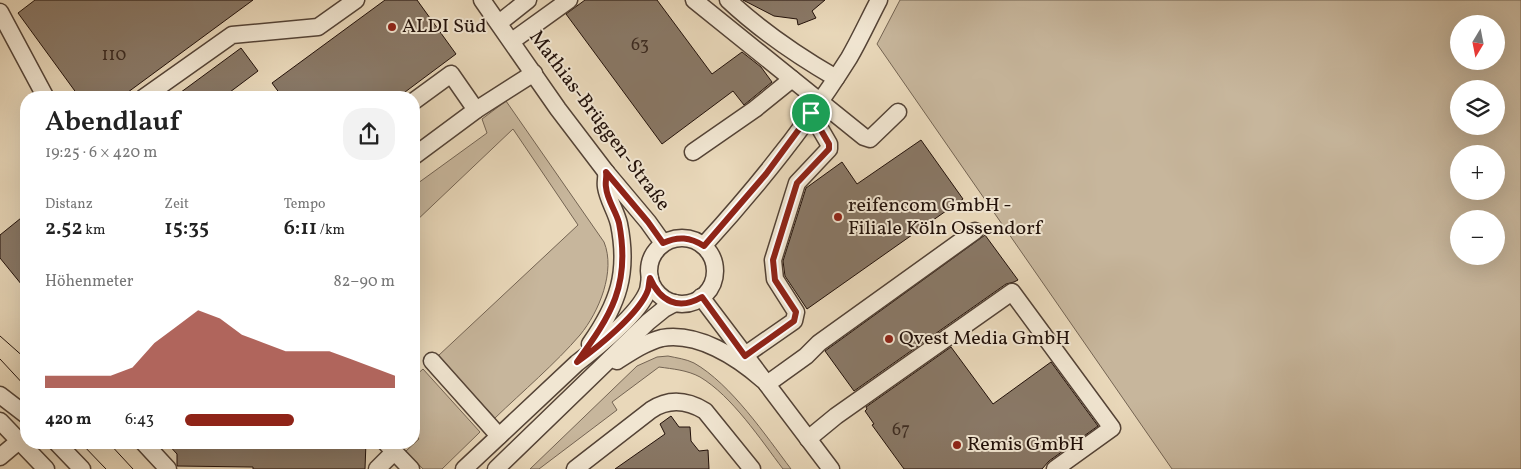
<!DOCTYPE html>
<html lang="de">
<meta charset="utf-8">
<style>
body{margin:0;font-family:Vollkorn,serif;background:#f2f2f2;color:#222;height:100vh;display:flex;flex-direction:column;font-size:19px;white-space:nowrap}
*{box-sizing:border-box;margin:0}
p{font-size:16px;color:#767676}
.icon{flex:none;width:28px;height:28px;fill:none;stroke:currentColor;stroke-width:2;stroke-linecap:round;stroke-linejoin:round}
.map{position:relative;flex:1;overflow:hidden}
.sheet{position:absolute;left:20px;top:91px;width:400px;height:358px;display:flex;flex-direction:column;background:#fff;border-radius:20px;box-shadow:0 5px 20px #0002}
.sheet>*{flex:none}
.needle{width:32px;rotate:190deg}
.fabs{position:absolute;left:1450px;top:15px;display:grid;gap:10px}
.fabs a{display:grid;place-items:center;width:55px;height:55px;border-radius:50%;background:#fff;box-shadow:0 5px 20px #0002;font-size:25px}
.pin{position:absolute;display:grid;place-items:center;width:42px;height:42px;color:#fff;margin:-21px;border:2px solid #fff;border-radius:50%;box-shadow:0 1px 5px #0007}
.round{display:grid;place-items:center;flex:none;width:52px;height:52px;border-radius:20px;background:#f2f2f2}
.head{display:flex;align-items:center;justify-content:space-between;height:85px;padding:0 25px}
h1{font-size:28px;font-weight:600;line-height:38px}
.stats{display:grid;grid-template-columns:repeat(3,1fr);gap:8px;height:85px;padding:5px 25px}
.stats div{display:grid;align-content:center}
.stats b{font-size:21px;font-weight:600}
.stats small{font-size:14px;font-weight:400}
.stats p{font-size:14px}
.chart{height:140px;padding:10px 25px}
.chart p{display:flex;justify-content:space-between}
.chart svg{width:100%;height:90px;margin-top:5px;fill:#8f2418;opacity:.7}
ul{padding:0 25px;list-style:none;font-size:16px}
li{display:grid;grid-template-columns:80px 60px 1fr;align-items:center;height:38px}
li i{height:12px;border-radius:6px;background:#8f2418}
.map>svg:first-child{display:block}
.green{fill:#c7b69c;stroke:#746453;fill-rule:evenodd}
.building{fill:#897866;stroke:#22110a}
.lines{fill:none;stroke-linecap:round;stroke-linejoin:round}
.minor-casing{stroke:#544336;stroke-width:19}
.minor{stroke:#f1e6d2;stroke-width:16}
.tram{stroke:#22110a;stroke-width:1}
.route-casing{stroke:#fff;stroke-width:10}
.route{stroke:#8f2418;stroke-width:6}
.poi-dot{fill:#8f2418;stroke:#f1e6d2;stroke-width:2}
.labels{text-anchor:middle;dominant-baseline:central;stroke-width:4;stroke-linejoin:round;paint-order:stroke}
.number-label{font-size:18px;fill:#3c2b21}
.poi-label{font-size:20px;fill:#22110a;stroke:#f1e6d2;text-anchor:start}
.street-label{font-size:20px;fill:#22110a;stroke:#f1e6d2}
</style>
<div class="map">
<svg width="1521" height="469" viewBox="0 0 1521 469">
<rect width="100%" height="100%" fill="#e9d8ba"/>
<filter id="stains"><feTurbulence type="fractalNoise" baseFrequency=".004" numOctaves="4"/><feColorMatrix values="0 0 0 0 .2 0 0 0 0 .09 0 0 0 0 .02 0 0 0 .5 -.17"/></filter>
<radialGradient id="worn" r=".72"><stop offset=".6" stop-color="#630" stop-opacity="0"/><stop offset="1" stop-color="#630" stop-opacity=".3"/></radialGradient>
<g class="green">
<path d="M 900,0 L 1521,0 L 1521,469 L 1172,469 L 877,44 ZM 1459,24 L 1496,24 L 1496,61 L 1459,61 ZM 1459,89 L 1496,89 L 1496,126 L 1459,126 ZM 1459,154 L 1496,154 L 1496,191 L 1459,191 ZM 1459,219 L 1496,219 L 1496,256 L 1459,256 Z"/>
<path d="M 506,101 L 604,242 C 616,271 599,312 580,335 C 556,363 522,392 495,418 L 438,356 L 578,225 L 513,129 L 414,223 L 414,186 L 487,133 L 482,119 Z"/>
<path d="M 668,356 C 677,358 686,359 694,363 C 731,384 766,436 791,469 L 783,469 C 761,440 732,396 700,377 C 687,370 673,369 659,367 L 612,402 L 617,410 L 539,469 L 530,469 L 637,366 L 657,357 Z"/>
<polygon points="423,369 480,432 442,469 423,469 406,451 419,439 414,433 414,405 416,403 414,400 414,377"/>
</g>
<g class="building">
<polygon points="35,0 253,0 120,98 80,98 18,13"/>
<polygon points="385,0 417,0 456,54 397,98 309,98 305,92 298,98 283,98 272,83"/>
<polygon points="585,0 657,0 712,74 742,52 761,67 772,82 744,105 733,91 662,144 566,14"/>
<polygon points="743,0 825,0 812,11 816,18 798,25 797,19 774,16"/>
<polygon points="241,48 258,71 222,98 173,98"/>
<polygon points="921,140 963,199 807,309 785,276 783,261 806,188 842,162 857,184"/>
<polygon points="26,214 26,290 0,258 0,235"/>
<polygon points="985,235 1018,280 1014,282 1006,284 854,391 825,351"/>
<polygon points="951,347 993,404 1051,362 1098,426 1049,461 1042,469 904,469 872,425 874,424 865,411 867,409 866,407"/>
<polygon points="671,416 679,427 690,427 691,441 699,451 708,450 709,469 615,469 665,434 660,424"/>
<polygon points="166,442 366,442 365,469 253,469 253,467 177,466 177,454"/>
</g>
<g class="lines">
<g class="minor-casing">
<g id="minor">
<polyline points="482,0 558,109 606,172 648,222 663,243"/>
<polyline points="694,0 864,137 870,139 898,112"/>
<path d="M 728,0 C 760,30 798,56 836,78"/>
<polyline points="0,12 46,98"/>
<polyline points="499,23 528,0"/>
<polyline points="512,41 569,0"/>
<polyline points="143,98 232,35 318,27 356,0"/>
<polyline points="414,101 451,74 476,110"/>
<polyline points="693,152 755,109 792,79"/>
<polyline points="414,156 476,110 534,73"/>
<circle cx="682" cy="271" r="33"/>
<path d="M 704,245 C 757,187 807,125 849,58 C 860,39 869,19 879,0"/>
<polyline points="701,297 831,469"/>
<path d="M 590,344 C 618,304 629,273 619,224 C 616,211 608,200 606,187 C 605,182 607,177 606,172"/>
<polyline points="745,355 794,321 796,312 775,279 773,260 797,183 829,149 829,144 811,113"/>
<polyline points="432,361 499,436"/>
<path d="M 617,361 C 631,352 646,342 662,338 C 698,332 737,357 763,380"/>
<polyline points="767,384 806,356 819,343 975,231"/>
<polyline points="0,395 26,415"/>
<polyline points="0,421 46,469"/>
<polyline points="808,439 836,416 1012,292 1112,428 1055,469"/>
<polyline points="56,442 82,469"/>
<polyline points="143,442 168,469"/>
<polyline points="385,442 411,469"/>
<polyline points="0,457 19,441 26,438"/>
<polyline points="377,469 394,452"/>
<path d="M 464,469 L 577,363 C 597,348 640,313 648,290 C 649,286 649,282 650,278"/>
<polyline points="496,469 648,322 664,309 675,303"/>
<path d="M 575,469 L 651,410 C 669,398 687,400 705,411 L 752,469"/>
</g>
</g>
<use href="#minor" class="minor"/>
<g class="tram">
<polyline points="0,336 26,359"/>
<polyline points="0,359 26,387"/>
<polyline points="80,442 106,469"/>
<polyline points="108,442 133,469"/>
</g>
</g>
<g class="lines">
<g class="route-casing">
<path id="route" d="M 811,113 L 829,144 L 829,149 L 797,183 L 773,260 L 775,280 L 796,312 L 794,321 L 745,356 L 702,297 C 678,311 660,301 650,278 C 649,282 649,286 648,290 C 640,313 597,348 577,362 C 611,315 631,285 619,223 C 616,211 607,200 606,187 C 605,182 607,177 606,172 L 648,222 L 663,243 C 678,236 690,237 704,246 L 766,174 Z"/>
</g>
<use href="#route" class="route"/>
</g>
<g class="poi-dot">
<circle cx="392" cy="27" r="5"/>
<circle cx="838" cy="217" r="5"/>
<circle cx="889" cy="339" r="5"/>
<circle cx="957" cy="445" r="5"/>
</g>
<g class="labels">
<g class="number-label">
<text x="640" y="45">63</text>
<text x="114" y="55">110</text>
<text x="901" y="430">67</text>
</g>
<g class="poi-label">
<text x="402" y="27">ALDI Süd</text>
<text x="848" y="206">reifencom GmbH -<tspan x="848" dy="23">Filiale Köln Ossendorf</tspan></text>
<text x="899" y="339">Qvest Media GmbH</text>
<text x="967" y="445">Remis GmbH</text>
</g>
<g class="street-label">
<text transform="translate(599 121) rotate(53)">Mathias-Brüggen-Straße</text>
</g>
</g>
<rect width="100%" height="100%" filter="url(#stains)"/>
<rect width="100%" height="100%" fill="url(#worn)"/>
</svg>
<div class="fabs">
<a><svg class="needle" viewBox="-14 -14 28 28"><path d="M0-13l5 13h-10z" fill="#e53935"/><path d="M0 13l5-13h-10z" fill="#767676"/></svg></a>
<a><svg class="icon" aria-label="layers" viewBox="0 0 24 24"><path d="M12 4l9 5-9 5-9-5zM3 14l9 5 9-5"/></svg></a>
<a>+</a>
<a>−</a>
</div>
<div class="pin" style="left:811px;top:113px;background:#1e9e55"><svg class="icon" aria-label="arrive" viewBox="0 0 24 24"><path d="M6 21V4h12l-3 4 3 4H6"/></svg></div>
<section class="sheet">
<div class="head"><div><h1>Abendlauf</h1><p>19:25 · 6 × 420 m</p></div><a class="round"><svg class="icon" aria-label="share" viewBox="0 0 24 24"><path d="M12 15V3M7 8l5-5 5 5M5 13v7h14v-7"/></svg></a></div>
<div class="stats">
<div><p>Distanz</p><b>2.52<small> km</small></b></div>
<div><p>Zeit</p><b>15:35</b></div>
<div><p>Tempo</p><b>6:11<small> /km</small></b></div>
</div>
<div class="chart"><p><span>Höhenmeter</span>82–90 m</p>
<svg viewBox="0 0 160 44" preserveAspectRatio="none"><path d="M0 44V38L10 38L20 38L30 38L40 34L50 22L60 14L70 6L80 10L90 18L100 22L110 26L120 26L130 26L140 30L150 34L160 38V44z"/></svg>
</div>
<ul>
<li><b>420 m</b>6:43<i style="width:52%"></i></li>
</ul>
</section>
</div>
